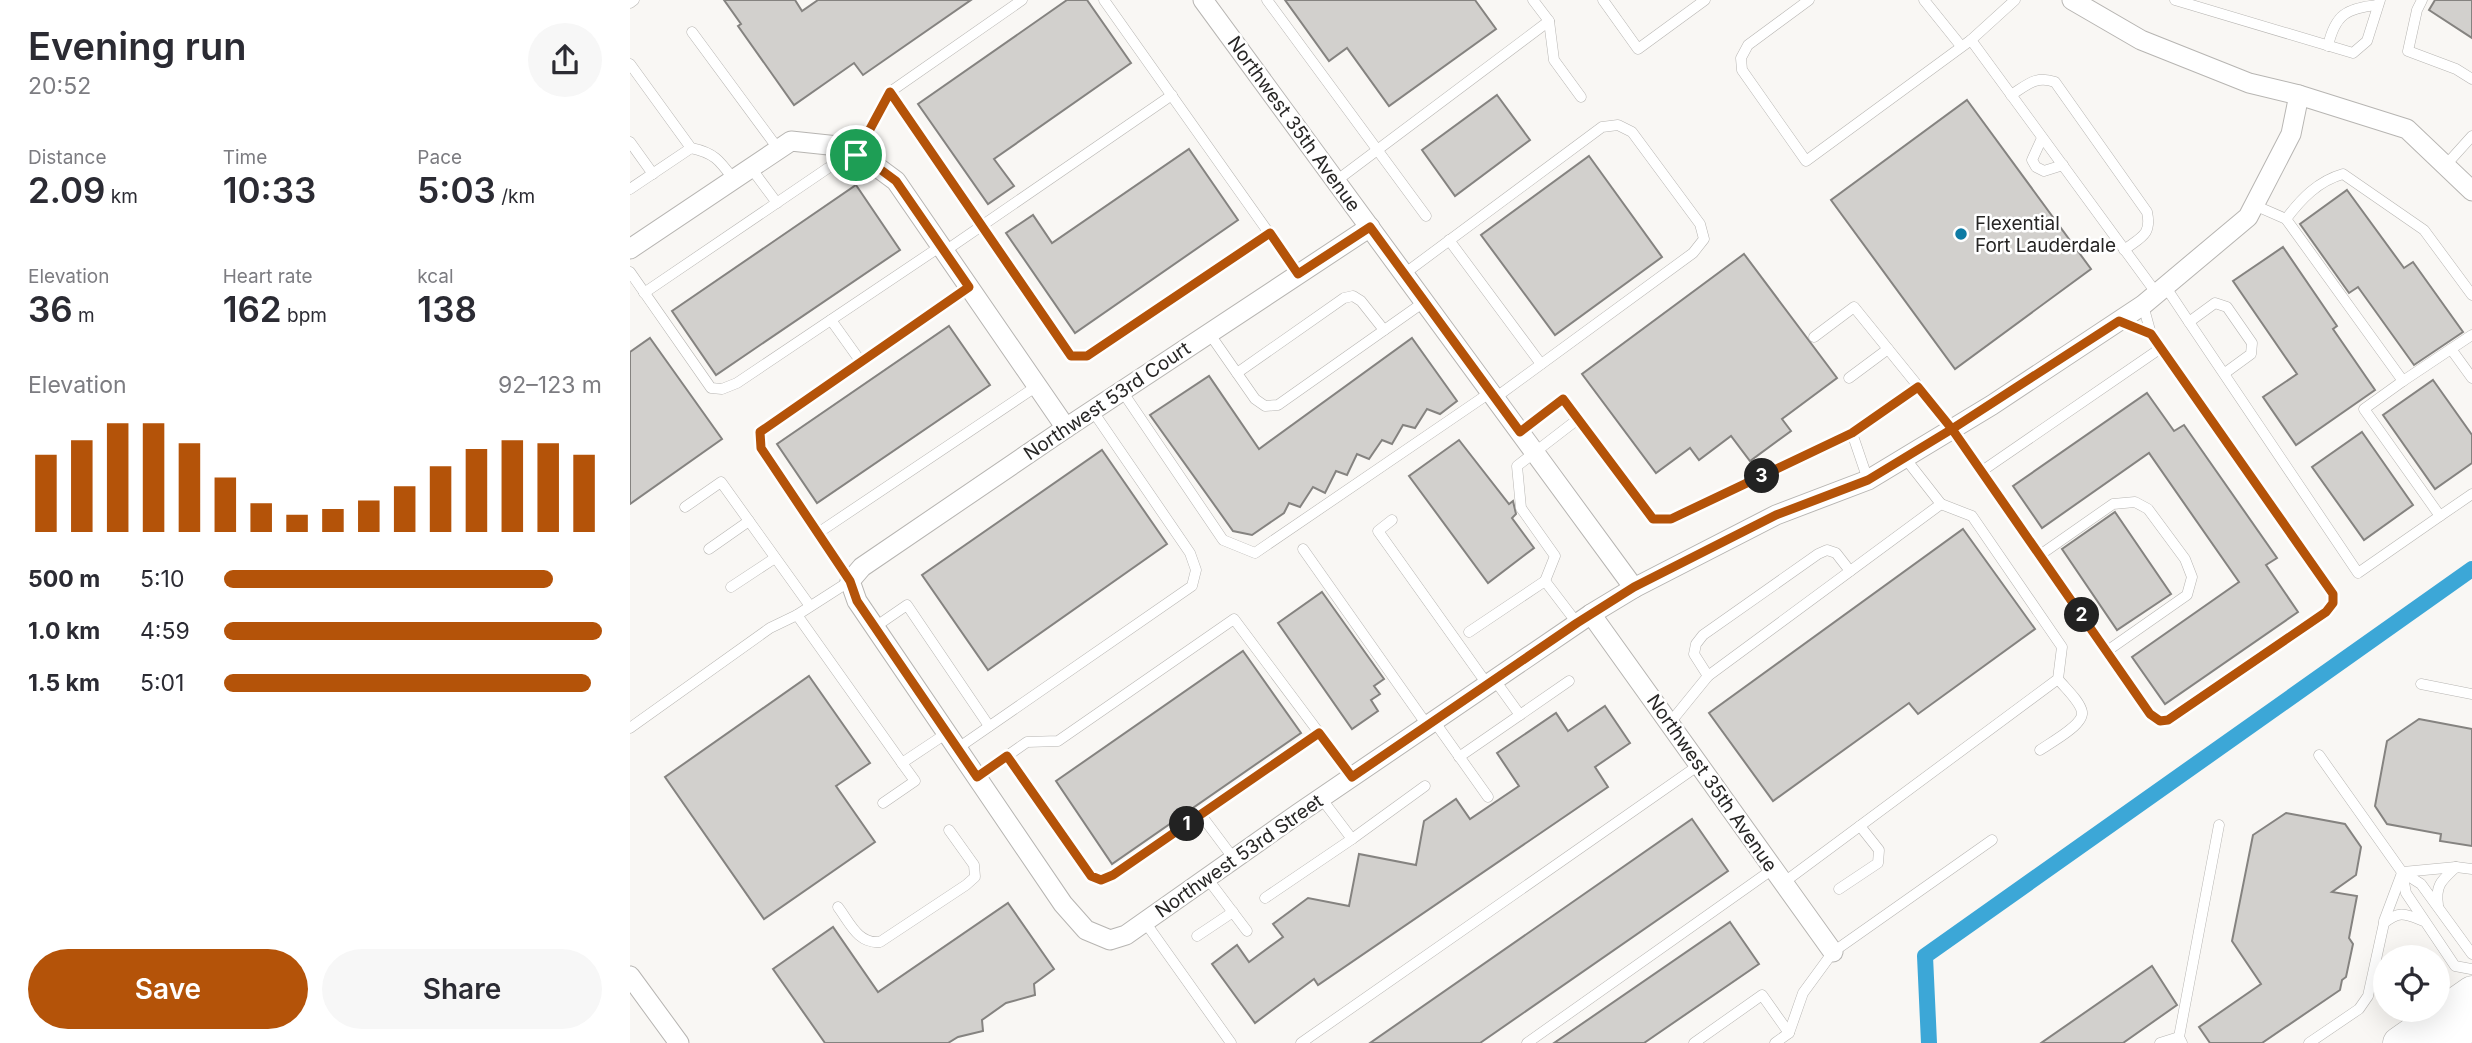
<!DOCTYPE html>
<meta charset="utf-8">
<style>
body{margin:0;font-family:Inter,sans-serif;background:#f7f7f7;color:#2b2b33;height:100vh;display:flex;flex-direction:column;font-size:26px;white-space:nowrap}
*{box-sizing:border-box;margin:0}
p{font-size:23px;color:#7c7c81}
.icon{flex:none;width:38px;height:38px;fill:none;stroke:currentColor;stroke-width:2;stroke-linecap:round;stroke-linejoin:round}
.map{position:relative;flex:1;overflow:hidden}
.panel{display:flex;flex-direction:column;background:#fff;width:630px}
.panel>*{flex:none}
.controls{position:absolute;left:1743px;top:945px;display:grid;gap:14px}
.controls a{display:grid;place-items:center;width:77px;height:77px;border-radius:50%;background:#fff;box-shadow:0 7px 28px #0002;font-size:35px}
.pin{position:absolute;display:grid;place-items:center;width:60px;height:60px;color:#fff;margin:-30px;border:4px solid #fff;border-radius:50%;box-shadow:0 2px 7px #0007}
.km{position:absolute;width:35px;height:35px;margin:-18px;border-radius:50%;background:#222;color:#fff;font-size:19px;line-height:35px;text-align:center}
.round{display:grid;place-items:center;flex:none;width:74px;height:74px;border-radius:37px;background:#f7f7f7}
.summary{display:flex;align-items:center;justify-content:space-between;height:119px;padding:0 28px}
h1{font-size:38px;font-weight:600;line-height:52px}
.metrics{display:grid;grid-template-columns:repeat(3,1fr);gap:10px;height:119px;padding:7px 28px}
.metrics div{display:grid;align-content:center}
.metrics b{font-size:35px;font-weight:600}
.metrics small{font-size:19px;font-weight:400}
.metrics p{font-size:19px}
.chart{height:196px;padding:14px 28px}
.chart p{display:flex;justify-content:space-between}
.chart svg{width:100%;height:126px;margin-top:7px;stroke:#b45309;stroke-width:6}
.primary-button{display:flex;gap:14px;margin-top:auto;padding:14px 28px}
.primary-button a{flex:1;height:80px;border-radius:42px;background:#b45309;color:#fff;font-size:28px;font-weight:600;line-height:80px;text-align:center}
.primary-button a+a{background:#f7f7f7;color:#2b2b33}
ul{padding:0 28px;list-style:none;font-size:23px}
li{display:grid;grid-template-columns:112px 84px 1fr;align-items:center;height:52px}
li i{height:18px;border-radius:9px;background:#b45309}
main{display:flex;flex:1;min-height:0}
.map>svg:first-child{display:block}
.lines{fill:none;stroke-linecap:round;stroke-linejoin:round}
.canal{stroke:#3ca7d7;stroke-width:16}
.building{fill:#d2d0cd;stroke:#858380;stroke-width:2}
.service-casing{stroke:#b7b5b2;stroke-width:11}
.minor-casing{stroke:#b7b5b2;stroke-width:21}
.trunk-casing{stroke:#b7b5b2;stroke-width:33}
.service{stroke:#fff;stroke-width:10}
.minor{stroke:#fff;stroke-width:19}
.trunk{stroke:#fff;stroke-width:32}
.route-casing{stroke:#fff;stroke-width:14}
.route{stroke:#b45309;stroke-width:9}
.poi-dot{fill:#0e7ba4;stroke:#fff;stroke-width:2.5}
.labels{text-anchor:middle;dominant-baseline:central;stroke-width:5;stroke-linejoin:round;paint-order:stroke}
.street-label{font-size:19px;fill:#272625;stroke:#fff}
.poi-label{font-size:19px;fill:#272625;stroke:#fff;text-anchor:start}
</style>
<main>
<section class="panel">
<div class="summary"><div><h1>Evening run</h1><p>20:52</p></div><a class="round"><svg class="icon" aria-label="share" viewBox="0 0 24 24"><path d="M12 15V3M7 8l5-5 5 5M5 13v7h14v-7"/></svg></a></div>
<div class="metrics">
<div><p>Distance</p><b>2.09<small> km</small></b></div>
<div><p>Time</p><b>10:33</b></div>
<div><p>Pace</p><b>5:03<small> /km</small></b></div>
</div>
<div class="metrics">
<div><p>Elevation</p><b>36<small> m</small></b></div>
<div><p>Heart rate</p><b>162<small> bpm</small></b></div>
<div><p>kcal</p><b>138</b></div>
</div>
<div class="chart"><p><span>Elevation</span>92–123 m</p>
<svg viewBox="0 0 160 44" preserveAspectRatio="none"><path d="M5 44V17M15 44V12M25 44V6M35 44V6M45 44V13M55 44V25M65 44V34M75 44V38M85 44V36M95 44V33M105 44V28M115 44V21M125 44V15M135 44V12M145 44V13M155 44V17"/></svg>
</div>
<ul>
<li><b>500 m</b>5:10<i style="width:87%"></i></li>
<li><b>1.0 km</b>4:59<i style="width:100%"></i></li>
<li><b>1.5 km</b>5:01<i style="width:97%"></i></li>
</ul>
<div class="primary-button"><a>Save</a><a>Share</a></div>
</section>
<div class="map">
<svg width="1842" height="1043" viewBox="0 0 1842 1043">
<rect width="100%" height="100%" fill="#f9f7f4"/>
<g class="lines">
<polyline class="canal" points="1299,1043 1295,956 1842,569"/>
</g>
<g class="building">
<polygon points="94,0 165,0 172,11 188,0 341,0 233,75 224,63 164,105 108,26 111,24"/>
<polygon points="437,0 457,0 501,63 364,159 384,186 358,204 288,104"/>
<polygon points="655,0 845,0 866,29 759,106 717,48 699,61"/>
<polygon points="1805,0 1842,0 1842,38 1799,10"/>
<polygon points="867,95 900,140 825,196 792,150"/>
<polygon points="1337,100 1461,269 1325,369 1201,200"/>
<polygon points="559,149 608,220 445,333 376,233 403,215 422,243"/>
<polygon points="959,156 1032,257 925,335 851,235"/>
<polygon points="226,185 270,250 86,375 42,311"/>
<polygon points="1717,190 1774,268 1783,262 1833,332 1784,365 1728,287 1719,293 1670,224"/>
<polygon points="1653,247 1707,326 1703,329 1745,390 1666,445 1633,397 1667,374 1603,281"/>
<polygon points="1114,254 1207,378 1152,419 1161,431 1120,461 1101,436 1069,460 1060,448 1026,473 952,374"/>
<polygon points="319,326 360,385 187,503 147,444"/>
<polygon points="20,338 92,439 0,504 0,352"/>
<polygon points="782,338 827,401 810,414 797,409 785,428 773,425 762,444 752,440 739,459 727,454 717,475 706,471 695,493 683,487 670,507 659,503 654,513 622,535 603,531 520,415 579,376 629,449"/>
<polygon points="1803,380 1842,435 1842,463 1805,489 1753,415"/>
<polygon points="1517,393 1544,431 1554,425 1647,558 1636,565 1668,612 1535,704 1502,657 1609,582 1519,453 1412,528 1383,486"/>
<polygon points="1732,432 1783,505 1734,540 1682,467"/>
<polygon points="829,440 879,504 883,501 886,514 882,518 904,548 858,583 779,476"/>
<polygon points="472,450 537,544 358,670 292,575"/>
<polygon points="1485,512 1541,594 1487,630 1432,549"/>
<polygon points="1333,529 1405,629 1288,714 1279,703 1143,801 1079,713"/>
<polygon points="692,592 754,679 744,686 750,694 741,700 748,711 722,729 648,623"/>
<polygon points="613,651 671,733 482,864 426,781"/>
<polygon points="179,676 240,763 206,786 245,842 134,919 35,777"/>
<polygon points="975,706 1000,743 965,767 978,787 688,985 684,979 625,1023 582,964 607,945 619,962 653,937 643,924 678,898 719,906 729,854 786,865 794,821 826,799 840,819 889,786 867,753 926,713 938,731"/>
<polygon points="1789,719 1842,729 1842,846 1810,841 1811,834 1757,824 1745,806 1757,741"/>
<polygon points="1656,813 1715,824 1731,847 1726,875 1702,892 1727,896 1719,938 1723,944 1716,977 1712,980 1710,990 1632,1043 1580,1043 1569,1027 1631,984 1602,941 1623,835"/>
<polygon points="1062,819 1098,871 850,1043 740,1043"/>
<polygon points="378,903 424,969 404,984 405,995 376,1003 352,1020 353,1031 328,1037 318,1043 195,1043 143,969 203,927 248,992"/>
<polygon points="1100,922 1129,964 1014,1043 924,1043"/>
<polygon points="1522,966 1547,1005 1493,1043 1411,1043"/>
</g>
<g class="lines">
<g class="service-casing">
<g id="service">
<polyline points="392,0 260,92 441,356 457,356 640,234"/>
<polyline points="474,0 668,274"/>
<polyline points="637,0 796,216"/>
<polyline points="973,0 1008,49 1075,0"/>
<polyline points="1179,0 1118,45 1111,58 1112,70 1176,161 1341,40"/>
<polyline points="1294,0 1331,46"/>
<polyline points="1385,0 1341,40 1527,294"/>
<polyline points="1545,0 1723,53 1737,41 1750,0"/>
<polyline points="1792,0 1787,10 1778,51 1826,69 1842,79"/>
<polyline points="0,3 4,0"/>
<polyline points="919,21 924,60 951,97"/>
<polyline points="62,32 149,150"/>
<path d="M 1698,46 C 1705,15 1716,8 1748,5"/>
<path d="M 0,64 L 61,148 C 85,153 90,161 104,180"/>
<path d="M 1381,95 C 1397,85 1406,75 1425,82 L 1517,212 C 1522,235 1511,237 1494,250"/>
<polyline points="1412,138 1402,160 1406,167 1414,171 1433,165"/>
<polyline points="0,142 23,174"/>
<polyline points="226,155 260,92"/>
<polyline points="1815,166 1842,136"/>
<polyline points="121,168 147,203"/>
<polyline points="706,181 919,21 903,0"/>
<polyline points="0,189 61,148"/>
<path d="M 1656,219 C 1671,199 1688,181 1713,174 L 1794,230 L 1842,295"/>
<polyline points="819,240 911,364"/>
<polyline points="315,251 542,95"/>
<polyline points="0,272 81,388 92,389 107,383 311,246"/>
<polyline points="774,274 972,127 988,125 1002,132 1070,224 1074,239 1063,253 865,398"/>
<polyline points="1535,286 1559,322"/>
<polyline points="14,293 198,168"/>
<polyline points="201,320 231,362"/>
<polyline points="1489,321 1521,334"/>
<polyline points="579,333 625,399 635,406 648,405 794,302"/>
<polyline points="1184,337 1224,307 1288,386"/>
<polyline points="1821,349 1842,378"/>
<polyline points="607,373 714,298 723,296 731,301 754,330"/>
<polyline points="1595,373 1621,354 1622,343 1597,307 1585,303 1559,322 1728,573 1810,516 1734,409 1773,381 1656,219 1624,205"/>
<polyline points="1219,378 1258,349"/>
<polyline points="1773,381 1842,335"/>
<polyline points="492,391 593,540 625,553 861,392"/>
<polyline points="890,431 933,399 1023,518 1041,519 1222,433"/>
<polyline points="1352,471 1531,348"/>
<polyline points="1238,480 1222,433 1288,386 1322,429 1520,714 1530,721 1538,720 1696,612 1703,603 1703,594 1521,334 1513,305"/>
<polyline points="55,507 91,482 180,606"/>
<polyline points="1810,516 1842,494"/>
<polyline points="762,520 748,531 857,684"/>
<polyline points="188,533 407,386"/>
<polyline points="79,549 119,521"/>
<polyline points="673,549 797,725"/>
<polyline points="1410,555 1483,504 1505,502 1518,509 1555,559 1562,577 1557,595 1477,651"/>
<polyline points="915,581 925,556 891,508 887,466 948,419"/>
<polyline points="101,587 145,558"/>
<polyline points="245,627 277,605 359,726"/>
<polyline points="839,632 915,581 947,623"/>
<polyline points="1078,676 1064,654 1066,644 1073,635 1188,554 1197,550 1206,553 1220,571"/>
<polyline points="864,679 890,715"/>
<polyline points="1791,684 1842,694"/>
<polyline points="804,721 858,797"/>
<polyline points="1039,724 1078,676 1311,504 1275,458"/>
<polyline points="0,728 140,628 167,615"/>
<polyline points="317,733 272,763 167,615 220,581 131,448 130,432 339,287"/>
<polyline points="328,748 562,586 566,570 560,553 462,410"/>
<path d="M 1410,750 C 1420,743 1454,725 1452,712 C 1450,701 1435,688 1428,679"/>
<polyline points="1689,755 1772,872 1791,884 1842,954"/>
<polyline points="377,756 461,876 471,880 483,875 689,733"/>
<polyline points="829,757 939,681"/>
<polyline points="347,777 397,742 428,741 604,619 722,777"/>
<polyline points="253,803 285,781 272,763"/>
<polyline points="571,815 604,859"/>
<polyline points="722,839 795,786"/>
<polyline points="1772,872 1776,893 1825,966 1841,969"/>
<polyline points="1773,872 1826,867 1842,869"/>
<polyline points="577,878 617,931"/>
<polyline points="1153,883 1428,679 1432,647 1342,516 1311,504"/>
<polyline points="1209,889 1248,863 1249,850 1230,826"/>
<polyline points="635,898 722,839 691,798"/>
<path d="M 1808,905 C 1805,885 1812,880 1826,867"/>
<path d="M 208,907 C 220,923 228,944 250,942 L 336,885 L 345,877 L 344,865 L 319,830"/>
<polyline points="1754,921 1772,873"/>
<polyline points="515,922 601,1043"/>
<polyline points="567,936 603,912"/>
<polyline points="671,1043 1069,765"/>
<polyline points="897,1043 1143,869"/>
<polyline points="1064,1043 1132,995 1159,1033"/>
<polyline points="1145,1043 1159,1033 1173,993 1203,952 1362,840"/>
<polyline points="1530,1043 1549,1037"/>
<polyline points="1552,1043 1549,1037 1589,825"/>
<path d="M 1679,1043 L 1729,1009 L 1738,996 L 1754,923 C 1770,910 1775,914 1794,921"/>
</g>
</g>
<g class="minor-casing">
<g id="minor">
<polyline points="573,0 1004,588"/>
<polyline points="1442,0 1511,40 1619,83 1669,95 1777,129 1842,191"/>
<polyline points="740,227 436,428 232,567 220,581 227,601 433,904 456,930 480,940 496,935 669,813 961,614 1004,588 1146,515 1238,480 1362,405 1513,305 1618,217 1661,134 1669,95"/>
<polyline points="0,249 161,141 208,146 239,161 266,181 436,428"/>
<polyline points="961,614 1203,952"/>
<polyline points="0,976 49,1043"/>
</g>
</g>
<g class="trunk-casing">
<g id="trunk">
<polyline points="1769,1043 1842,992"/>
<polyline points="1813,1043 1842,1023"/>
</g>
</g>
<use href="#service" class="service"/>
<use href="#minor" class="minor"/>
<use href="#trunk" class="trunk"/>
</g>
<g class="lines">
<g class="route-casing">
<polyline id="route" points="226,155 239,161 266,181 339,287 130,432 131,448 220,581 227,601 347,777 377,756 461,876 471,880 483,875 689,733 722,777 947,623 1004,587 1146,515 1238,480 1322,429 1520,714 1530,721 1538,720 1696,612 1703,603 1703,594 1521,334 1489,321 1322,429 1288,387 1222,433 1041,519 1023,519 933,399 890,432 740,227 668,274 640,233 457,356 441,356 260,92 226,155"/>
</g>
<use href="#route" class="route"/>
</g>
<circle class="poi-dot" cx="1331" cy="234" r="7"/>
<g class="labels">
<g class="street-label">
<text transform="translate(664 124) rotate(54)">Northwest 35th Avenue</text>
<text transform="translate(477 401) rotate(-34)">Northwest 53rd Court</text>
<text transform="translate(1082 783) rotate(55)">Northwest 35th Avenue</text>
<text transform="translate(609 856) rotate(-35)">Northwest 53rd Street</text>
</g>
<g class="poi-label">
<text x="1345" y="223">Flexential<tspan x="1345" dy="22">Fort Lauderdale</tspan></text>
</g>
</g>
</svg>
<div class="controls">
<a><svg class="icon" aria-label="locate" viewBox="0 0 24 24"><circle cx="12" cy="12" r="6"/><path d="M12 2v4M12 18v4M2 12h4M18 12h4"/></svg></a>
</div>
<div class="pin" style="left:226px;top:155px;background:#1e9e55"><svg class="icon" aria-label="arrive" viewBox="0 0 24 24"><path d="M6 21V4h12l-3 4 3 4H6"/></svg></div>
<b class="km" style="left:557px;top:824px">1</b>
<b class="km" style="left:1452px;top:615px">2</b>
<b class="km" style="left:1132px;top:476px">3</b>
</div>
</main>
